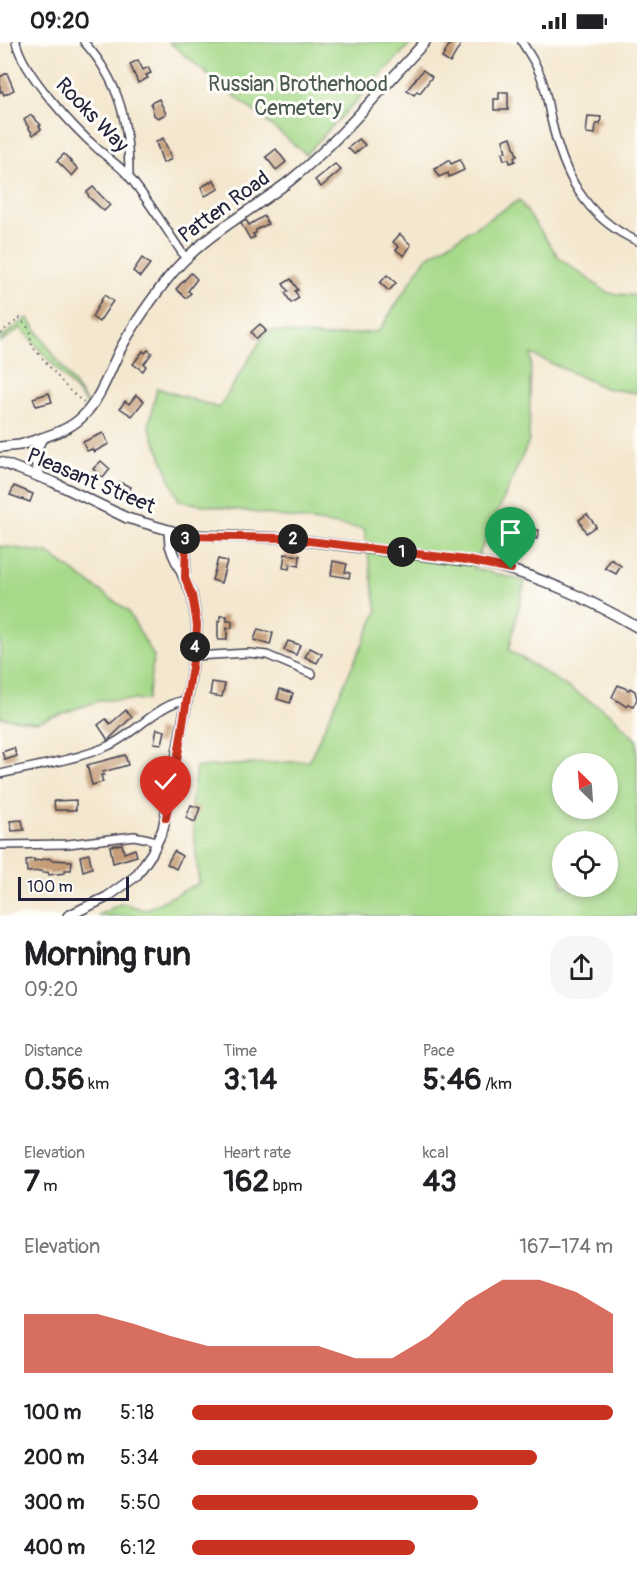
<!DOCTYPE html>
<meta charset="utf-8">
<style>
body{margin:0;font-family:Pangolin,sans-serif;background:#f6f6f6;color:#202124;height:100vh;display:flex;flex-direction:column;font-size:22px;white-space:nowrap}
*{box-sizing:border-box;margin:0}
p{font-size:20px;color:#757577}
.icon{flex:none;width:33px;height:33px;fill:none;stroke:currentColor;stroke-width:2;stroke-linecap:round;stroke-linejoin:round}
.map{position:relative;height:874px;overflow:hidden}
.details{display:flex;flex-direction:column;background:#fff;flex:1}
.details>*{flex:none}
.needle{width:39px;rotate:335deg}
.fabs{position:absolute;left:552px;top:711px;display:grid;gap:12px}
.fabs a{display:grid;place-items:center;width:66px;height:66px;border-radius:50%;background:#fff;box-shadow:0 3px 9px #0003;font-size:30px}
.scale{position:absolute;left:18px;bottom:15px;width:111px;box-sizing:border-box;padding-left:6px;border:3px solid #22223b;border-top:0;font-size:16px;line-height:21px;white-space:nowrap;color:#22223b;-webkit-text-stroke:4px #fdfcf7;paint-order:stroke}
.pin{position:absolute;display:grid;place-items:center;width:51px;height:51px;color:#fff;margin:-62px -26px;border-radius:50% 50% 50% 0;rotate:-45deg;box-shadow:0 0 6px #0007}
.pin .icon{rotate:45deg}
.km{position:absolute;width:30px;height:30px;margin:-15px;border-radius:50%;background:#222;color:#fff;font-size:16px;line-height:30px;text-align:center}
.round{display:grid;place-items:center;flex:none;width:63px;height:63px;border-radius:24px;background:#f6f6f6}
.headline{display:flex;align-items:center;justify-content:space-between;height:102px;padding:0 24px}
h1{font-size:33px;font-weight:700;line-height:45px}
.metrics{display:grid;grid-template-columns:repeat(3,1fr);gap:9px;height:102px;padding:6px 24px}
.metrics div{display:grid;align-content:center}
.metrics b{font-size:30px;font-weight:700}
.metrics small{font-size:16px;font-weight:400}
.metrics p{font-size:16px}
.chart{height:168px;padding:12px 24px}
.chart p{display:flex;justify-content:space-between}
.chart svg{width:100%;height:108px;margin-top:6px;fill:#c8321e;opacity:.7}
ul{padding:0 24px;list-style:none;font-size:20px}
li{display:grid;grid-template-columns:96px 72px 1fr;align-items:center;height:45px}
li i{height:15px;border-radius:8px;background:#c8321e}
.status{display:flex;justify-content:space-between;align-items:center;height:42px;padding:0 30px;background:#fff;direction:ltr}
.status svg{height:16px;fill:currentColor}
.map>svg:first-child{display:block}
.green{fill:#a6d989;stroke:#647e62;stroke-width:1.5;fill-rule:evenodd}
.building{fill:#c59d78}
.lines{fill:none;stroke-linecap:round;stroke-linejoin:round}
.street-casing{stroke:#424051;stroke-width:10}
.secondary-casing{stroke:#424051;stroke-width:12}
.path{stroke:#424051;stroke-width:1.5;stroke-dasharray:1.5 4.5;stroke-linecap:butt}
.street{stroke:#fff;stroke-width:7}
.secondary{stroke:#fff;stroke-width:9}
.route-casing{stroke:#fff;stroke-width:12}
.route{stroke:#c8321e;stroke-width:8}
.labels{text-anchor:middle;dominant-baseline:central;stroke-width:6;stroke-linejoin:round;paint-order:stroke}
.park-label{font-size:21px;fill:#4a5952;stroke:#fdfcf7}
.street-label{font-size:21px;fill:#22223b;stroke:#fdfcf7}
</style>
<div class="status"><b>09:20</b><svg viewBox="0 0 49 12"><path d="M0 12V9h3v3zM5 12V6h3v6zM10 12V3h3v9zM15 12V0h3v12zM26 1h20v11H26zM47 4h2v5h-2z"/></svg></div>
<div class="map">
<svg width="637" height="874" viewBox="0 0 637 874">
<rect width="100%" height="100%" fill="#fdfcf7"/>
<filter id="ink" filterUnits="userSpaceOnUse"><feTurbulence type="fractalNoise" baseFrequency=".0167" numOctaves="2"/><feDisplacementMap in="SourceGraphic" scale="12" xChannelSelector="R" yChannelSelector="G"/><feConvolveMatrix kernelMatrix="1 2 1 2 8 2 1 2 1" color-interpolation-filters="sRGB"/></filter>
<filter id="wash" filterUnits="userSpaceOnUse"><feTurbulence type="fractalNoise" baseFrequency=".008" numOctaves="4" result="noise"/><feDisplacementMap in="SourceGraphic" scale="24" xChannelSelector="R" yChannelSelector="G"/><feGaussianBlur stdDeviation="1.35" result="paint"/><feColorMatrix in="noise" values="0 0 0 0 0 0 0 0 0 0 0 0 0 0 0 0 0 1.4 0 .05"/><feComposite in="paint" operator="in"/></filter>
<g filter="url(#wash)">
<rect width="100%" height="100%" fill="#f4e7cf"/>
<g class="green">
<polygon points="169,0 412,0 306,112"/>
<path d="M 519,158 L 559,216 L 608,251 L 637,254 L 637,351 L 605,346 L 531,312 L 529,399 L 473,526 L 525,539 L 509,608 L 612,673 L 637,699 L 637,874 L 97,874 L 122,861 L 145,868 L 199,841 L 191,763 L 196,725 L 309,719 L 377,570 L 364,487 L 179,459 L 149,384 L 157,346 L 219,366 L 267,288 L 326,295 L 379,289 L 426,216 ZM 562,722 L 608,722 L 608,766 L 562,766 ZM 562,800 L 608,800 L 608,844 L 562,844 Z"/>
<polygon points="28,276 89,364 21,286 0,300 0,296"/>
<polygon points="0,504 48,511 128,569 154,615 147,658 102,658 36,680 0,675"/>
</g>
<g id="blocks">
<g class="building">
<polygon points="451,0 462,0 450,21 442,16"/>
<polygon points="138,18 143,28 148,25 151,31 146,33 148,36 138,41 130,22"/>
<polygon points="423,28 432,35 420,51 417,49 414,53 407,48"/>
<polygon points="7,31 14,48 4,53 2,49 0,50 0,35"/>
<polygon points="499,50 508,50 508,68 494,68 494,57 499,57"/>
<polygon points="159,57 166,72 158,76 154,73 151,61"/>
<polygon points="31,73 41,83 39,84 41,87 33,93 24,78"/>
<polygon points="588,74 601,75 600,82 596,82 595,92 586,91"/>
<polygon points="511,95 517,114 514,115 515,119 510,121 509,117 504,118 502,111 506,110 503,98"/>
<polygon points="163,96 172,117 163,121 156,100"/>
<polygon points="359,97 365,103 354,112 348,106"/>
<polygon points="276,107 286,120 276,128 266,115"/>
<polygon points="64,112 78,127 72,134 57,119"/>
<polygon points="449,118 451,122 460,118 464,128 449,135 448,131 439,135 435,127"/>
<polygon points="335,122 341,128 321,145 315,138"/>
<polygon points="214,138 219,147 205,154 201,145"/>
<polygon points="93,145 110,163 104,169 89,155 87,150"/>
<polygon points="264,174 268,182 256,188 256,191 253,192 255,195 250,197 241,181 246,178 249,183"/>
<polygon points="400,192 411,203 404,214 396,208 399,205 393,200"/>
<polygon points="142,216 150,222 140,235 133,229"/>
<polygon points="191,231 197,237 188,249 191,251 186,256 176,247"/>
<polygon points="387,233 396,241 389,249 380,241"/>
<polygon points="291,237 298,248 295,249 299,256 291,261 285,251 288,249 283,242"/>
<polygon points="104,253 113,259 99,280 92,275"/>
<polygon points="260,282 266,289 256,297 251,290"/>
<polygon points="148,308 152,311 144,322 146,324 143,329 133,322 143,309 145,311"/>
<polygon points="49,351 52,360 36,364 33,356"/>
<polygon points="136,353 144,359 132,374 120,366 125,359 129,362"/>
<polygon points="103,391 109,402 94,410 92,407 87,409 83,400"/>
<polygon points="101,419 110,427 103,436 93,427"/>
<polygon points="119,440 131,445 128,453 116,448"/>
<polygon points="14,444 33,452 30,460 10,453"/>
<polygon points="587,472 596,484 586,491 579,478"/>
<polygon points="517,483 539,488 537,497 515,493"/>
<polygon points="285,512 300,514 299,524 290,522 289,527 283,526"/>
<polygon points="218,517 227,519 221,541 212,538"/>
<polygon points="611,517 621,524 616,532 605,526"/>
<polygon points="333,519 347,522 345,530 350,531 349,536 331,533"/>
<polygon points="220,574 227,574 227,579 232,579 232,586 227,586 227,598 218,598 218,579 220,579"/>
<polygon points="258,587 273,591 270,603 254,598"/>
<polygon points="288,599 300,603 296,613 284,608"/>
<polygon points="310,606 322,612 317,621 305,615"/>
<polygon points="212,640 225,642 222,655 210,653"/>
<polygon points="618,643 629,648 630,646 635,649 637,657 633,665 628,662 627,665 612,655"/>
<polygon points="280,647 293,651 290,661 277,657"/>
<polygon points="126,668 132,675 108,698 98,683 106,677 110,682"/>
<polygon points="157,687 165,689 162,702 154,701"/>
<polygon points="14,706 17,714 5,718 2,710"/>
<polygon points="125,713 128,723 103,730 104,733 101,733 103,740 92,743 87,723"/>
<polygon points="149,724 159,726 153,751 145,750"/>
<polygon points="76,758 76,768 55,768 54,759"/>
<polygon points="191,763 200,766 195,780 186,776"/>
<polygon points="22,778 24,788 12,789 10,779"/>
<polygon points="122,802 124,811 135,807 137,814 113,821 110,804"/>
<polygon points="174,809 182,814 176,827 167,822"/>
<polygon points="89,812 92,826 83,829 80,814"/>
<polygon points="49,816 51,818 72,819 71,828 65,828 65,831 49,833 48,830 43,831 42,829 27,830 26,818 34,817 34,819"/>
</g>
</g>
</g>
<g filter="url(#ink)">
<use href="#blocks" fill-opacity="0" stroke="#424051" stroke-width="1.5"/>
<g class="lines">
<g class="street-casing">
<g id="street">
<path d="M 16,0 C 23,32 75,87 99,108 C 109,117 122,125 130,136 C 150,160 167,189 185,215"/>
<path d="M 84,0 C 120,40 129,81 129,134"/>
<path d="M 522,0 C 527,9 534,18 538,28 C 546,43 547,60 551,77 C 563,131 584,175 637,199"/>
<polyline points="194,614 249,611 267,613 312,632"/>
<path d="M 0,732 C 35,724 76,718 108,704 C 135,692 161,659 188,658"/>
<polyline points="0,803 68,802 134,794 149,797 156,802"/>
</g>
</g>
<g class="secondary-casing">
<g id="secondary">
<polyline points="0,405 20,403 42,396"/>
<path d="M 0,420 L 53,440 L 127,476 L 186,493 L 284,496 L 483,521 C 539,533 588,557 637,585"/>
<path d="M 40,435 L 34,412 L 42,396 C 56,391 71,386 82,375 C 100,358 109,330 120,308 C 132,285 149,261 165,240 C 201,193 247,173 292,137 C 341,97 382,46 425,0"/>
<polyline points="185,530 186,493"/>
<polyline points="68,874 107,855 136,834 152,811 163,787 188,652 196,600 197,583 192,553 173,512 170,503 169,490"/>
</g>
</g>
<polyline class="path" points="0,291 20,276 29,287 32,304 68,347 84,361"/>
<use href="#street" class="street"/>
<use href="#secondary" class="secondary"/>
</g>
</g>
<g class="lines" filter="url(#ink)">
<g class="route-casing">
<polyline id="route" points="166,776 178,713 196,600 197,583 192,553 185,536 186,494 284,496 467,518 511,527"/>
</g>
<use href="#route" class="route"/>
</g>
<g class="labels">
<g class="park-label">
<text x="298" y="42">Russian Brotherhood<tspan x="298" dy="24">Cemetery</tspan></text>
</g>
<g class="street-label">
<text transform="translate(92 73) rotate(46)">Rooks Way</text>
<text transform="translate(224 165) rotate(-36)">Patten Road</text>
<text transform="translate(91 439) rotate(23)">Pleasant Street</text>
</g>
</g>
</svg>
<div class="fabs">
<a><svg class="needle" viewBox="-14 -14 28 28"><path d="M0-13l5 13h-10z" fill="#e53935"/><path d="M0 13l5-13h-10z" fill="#757577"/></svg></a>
<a><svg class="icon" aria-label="locate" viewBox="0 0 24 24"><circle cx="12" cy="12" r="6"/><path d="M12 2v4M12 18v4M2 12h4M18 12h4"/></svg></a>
</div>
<div class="scale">100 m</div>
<div class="pin" style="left:511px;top:527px;background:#1e9e55"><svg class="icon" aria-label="arrive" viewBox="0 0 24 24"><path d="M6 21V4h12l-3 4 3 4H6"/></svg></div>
<div class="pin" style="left:166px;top:776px;background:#d93025"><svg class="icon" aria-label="check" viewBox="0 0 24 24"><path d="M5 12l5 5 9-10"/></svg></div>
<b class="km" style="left:402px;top:510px">1</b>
<b class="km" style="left:293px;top:497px">2</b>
<b class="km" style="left:185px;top:497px">3</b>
<b class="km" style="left:195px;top:605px">4</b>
</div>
<section class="details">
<div class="headline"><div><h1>Morning run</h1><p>09:20</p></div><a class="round"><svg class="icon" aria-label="share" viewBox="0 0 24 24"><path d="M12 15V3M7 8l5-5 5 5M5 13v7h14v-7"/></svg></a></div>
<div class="metrics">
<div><p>Distance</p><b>0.56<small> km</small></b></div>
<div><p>Time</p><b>3:14</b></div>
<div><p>Pace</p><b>5:46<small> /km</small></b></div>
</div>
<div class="metrics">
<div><p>Elevation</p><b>7<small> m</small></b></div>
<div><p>Heart rate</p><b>162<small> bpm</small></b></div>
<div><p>kcal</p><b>43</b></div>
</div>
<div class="chart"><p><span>Elevation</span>167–174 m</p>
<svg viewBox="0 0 160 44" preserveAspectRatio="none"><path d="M0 44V20L10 20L20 20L30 24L40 29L50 33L60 33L70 33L80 33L90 38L100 38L110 29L120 15L130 6L140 6L150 11L160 20V44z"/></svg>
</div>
<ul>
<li><b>100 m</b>5:18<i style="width:100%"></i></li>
<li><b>200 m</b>5:34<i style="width:82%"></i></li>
<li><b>300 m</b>5:50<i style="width:68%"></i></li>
<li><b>400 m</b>6:12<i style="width:53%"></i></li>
</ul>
</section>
